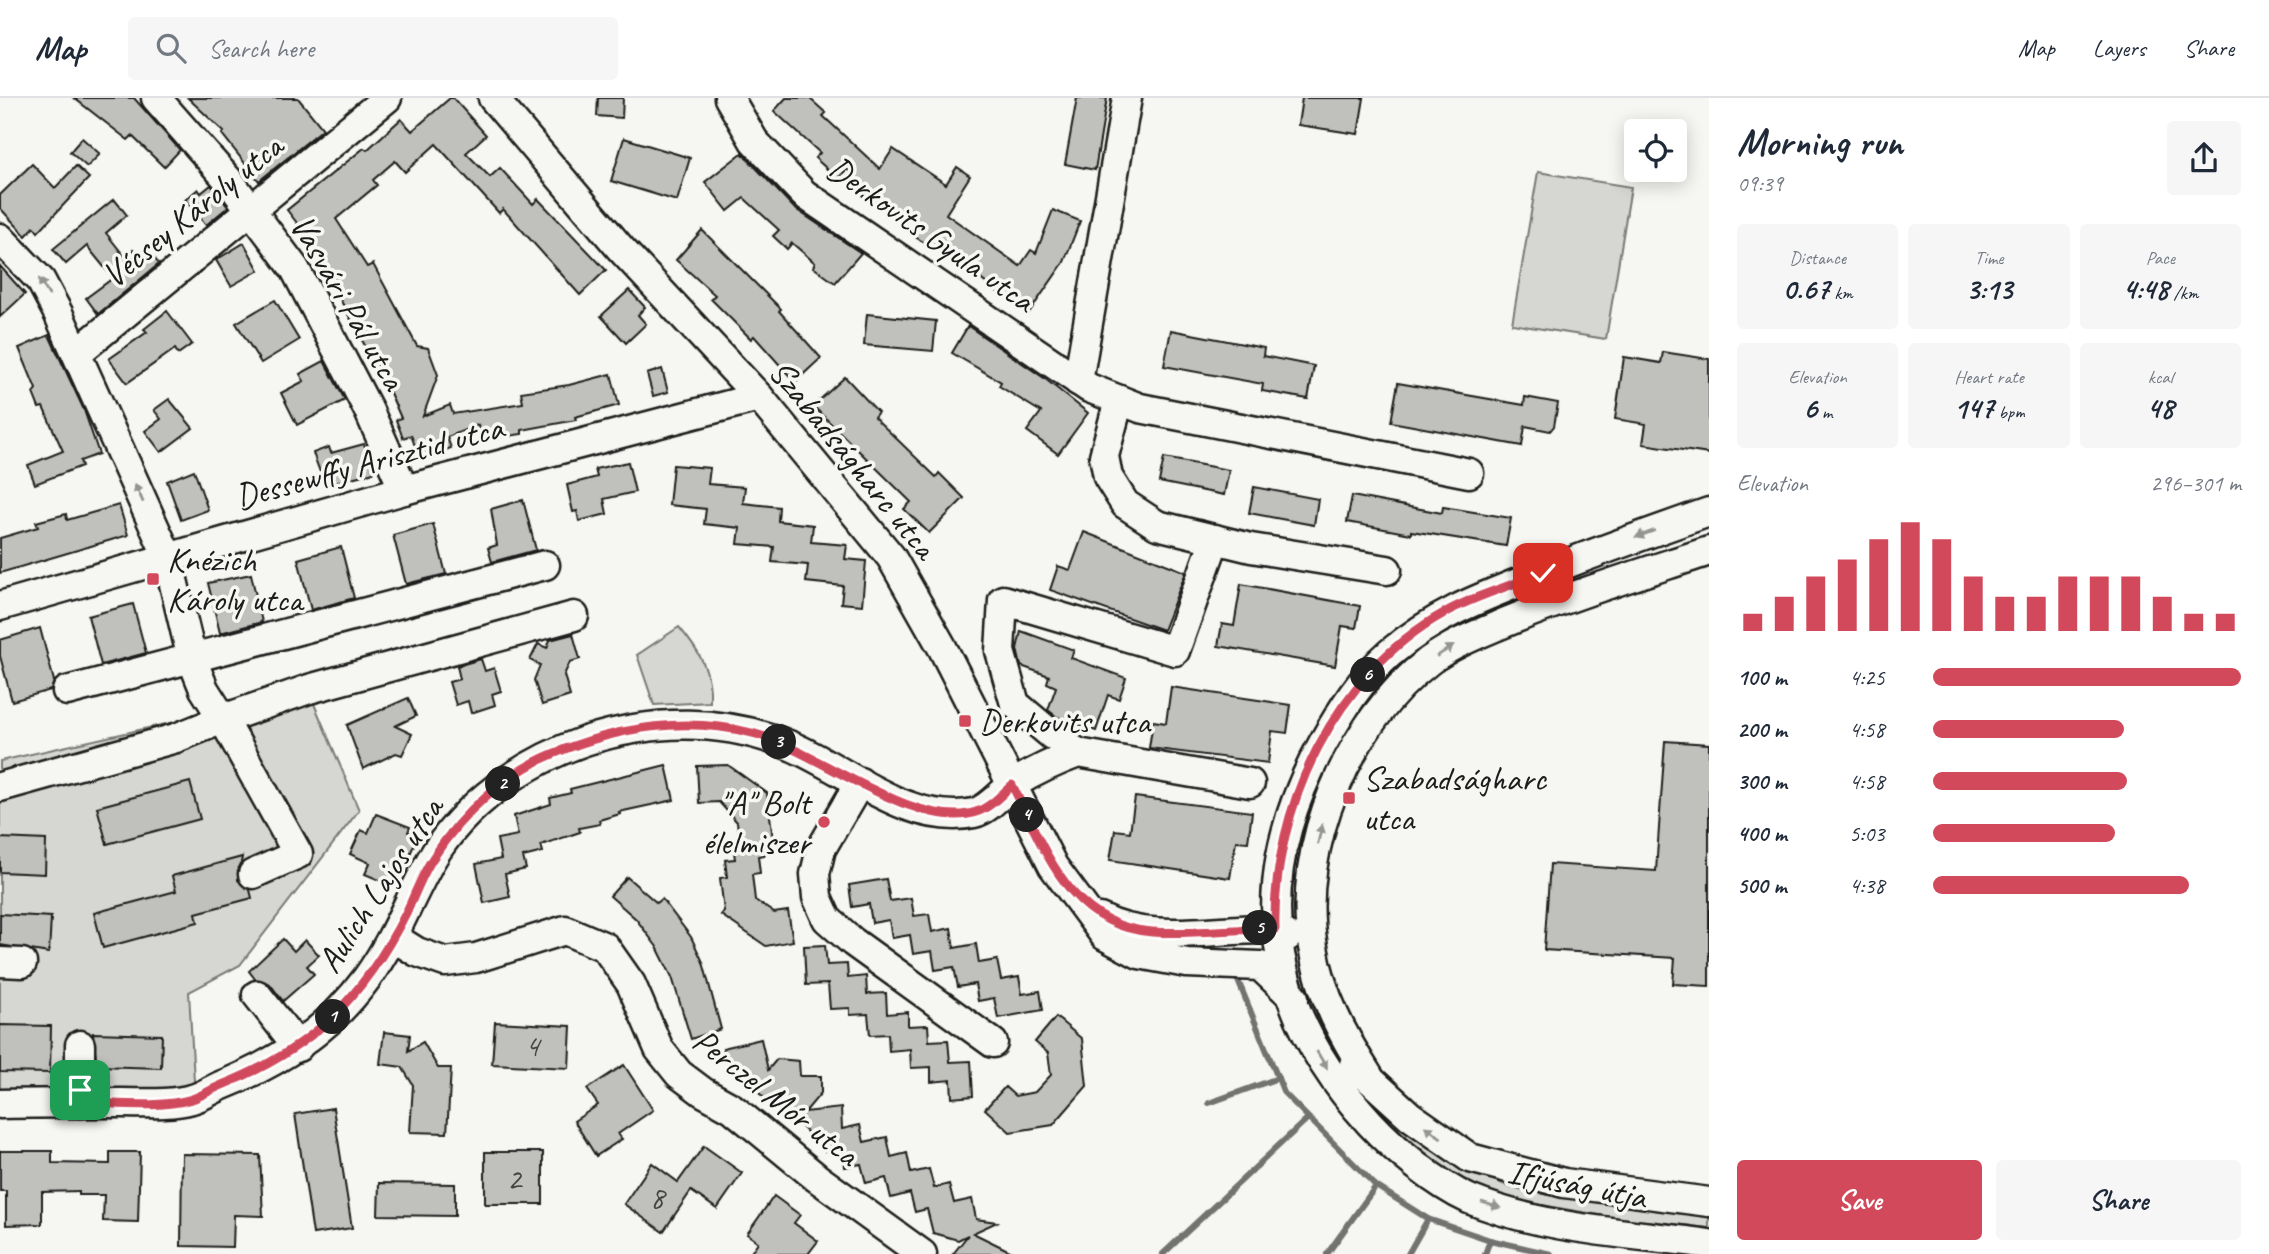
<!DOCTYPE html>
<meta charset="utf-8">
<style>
body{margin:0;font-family:Caveat,sans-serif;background:#f6f6f7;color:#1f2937;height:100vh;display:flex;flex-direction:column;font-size:26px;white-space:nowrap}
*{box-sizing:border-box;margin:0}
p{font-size:23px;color:#747a83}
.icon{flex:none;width:38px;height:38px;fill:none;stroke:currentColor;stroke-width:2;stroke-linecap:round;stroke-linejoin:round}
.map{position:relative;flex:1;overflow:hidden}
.details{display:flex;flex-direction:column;background:#fff;width:560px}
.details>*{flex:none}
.buttons{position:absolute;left:1624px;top:21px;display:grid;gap:14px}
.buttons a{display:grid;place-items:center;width:63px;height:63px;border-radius:7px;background:#fff;box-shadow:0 4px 18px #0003;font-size:35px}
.pin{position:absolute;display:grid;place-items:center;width:60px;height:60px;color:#fff;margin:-30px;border-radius:14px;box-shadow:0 4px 10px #0006}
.km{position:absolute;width:35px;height:35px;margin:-18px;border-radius:50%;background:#222;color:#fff;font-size:19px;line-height:35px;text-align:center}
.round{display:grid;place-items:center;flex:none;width:74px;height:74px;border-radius:7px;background:#f6f6f7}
.headline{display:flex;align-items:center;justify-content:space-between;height:119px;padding:0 28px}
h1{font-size:38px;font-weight:700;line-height:52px}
.figures{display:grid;grid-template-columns:repeat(3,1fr);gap:10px;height:119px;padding:7px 28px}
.figures div{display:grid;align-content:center;border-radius:7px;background:#f6f6f7;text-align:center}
.figures b{font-size:30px;font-weight:700}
.figures small{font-size:19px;font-weight:400}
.figures p{font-size:19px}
.chart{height:196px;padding:14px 28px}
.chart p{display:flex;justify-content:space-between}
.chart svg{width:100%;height:126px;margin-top:7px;stroke:#d1495b;stroke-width:6}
.primary-button{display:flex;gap:14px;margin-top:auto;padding:14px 28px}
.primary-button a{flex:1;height:80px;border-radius:7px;background:#d1495b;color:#fff;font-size:28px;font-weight:700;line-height:80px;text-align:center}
.primary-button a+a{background:#f6f6f7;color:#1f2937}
ul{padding:0 28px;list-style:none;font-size:23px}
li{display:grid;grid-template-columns:112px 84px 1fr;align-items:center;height:52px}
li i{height:18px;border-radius:9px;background:#d1495b}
header{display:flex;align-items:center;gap:42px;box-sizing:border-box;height:98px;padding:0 35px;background:#fff;border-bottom:2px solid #e0e1e3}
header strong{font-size:33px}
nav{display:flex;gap:38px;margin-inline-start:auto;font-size:24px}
.search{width:490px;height:63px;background:#f6f6f7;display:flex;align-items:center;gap:18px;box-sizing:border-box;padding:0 24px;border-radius:7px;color:#747a83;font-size:26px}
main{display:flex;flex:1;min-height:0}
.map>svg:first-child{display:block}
.green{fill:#d6d6d2;stroke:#797977;stroke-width:2}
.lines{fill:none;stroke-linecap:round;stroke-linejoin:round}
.stream{stroke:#727271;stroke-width:6}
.building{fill:#c0c0bd;stroke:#1c1c1c;stroke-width:2}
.minor-casing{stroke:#1c1c1c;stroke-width:33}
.minor{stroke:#f6f6f2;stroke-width:28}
.oneway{fill:#949492}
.route-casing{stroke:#fff;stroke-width:14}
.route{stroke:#d1495b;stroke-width:9}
.poi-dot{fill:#d1495b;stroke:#f6f6f2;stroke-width:2.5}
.labels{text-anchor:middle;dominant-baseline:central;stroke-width:7;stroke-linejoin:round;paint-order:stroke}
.number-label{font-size:32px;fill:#454544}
.street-label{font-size:35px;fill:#1c1c1c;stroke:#f6f6f2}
.poi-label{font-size:35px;fill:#1c1c1c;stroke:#f6f6f2;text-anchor:start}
</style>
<header>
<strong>Map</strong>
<div class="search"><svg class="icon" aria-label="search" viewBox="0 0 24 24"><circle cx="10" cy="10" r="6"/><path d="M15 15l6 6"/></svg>Search here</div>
<nav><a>Map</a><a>Layers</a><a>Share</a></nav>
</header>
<main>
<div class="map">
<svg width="1709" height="1156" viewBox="0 0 1709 1156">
<rect width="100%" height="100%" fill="#f6f6f2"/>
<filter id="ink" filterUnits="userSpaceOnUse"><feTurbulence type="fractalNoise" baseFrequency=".0143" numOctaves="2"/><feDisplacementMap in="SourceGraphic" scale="14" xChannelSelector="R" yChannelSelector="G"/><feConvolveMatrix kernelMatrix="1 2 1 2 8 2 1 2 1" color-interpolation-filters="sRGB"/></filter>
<g filter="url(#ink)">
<g class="green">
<polygon points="1538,74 1631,89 1606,241 1512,226"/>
<path d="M 679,529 C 698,552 712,572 710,604 L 654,607 L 637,557 Z"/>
<polygon points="309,594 359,712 240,867 189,894 195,1001 0,1004 0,663"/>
<polygon points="1303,889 1317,923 1346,971 1467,1071 1510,1089 1555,1098 1709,1117 1709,1130 1618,1120 1506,1101 1449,1076 1371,1013 1313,924"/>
</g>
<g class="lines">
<g class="stream">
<polyline points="1237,880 1284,995 1376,1088 1428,1121 1490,1142 1551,1156"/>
<polyline points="1209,1005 1278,980"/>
<polyline points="1163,1156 1307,1021"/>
<polyline points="1327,1156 1376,1088"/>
<polyline points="1408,1156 1428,1121"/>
<polyline points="1485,1156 1490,1142"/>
</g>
</g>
<g class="building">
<polygon points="74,0 134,0 180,52 164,69 132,38 128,42"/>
<polygon points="188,0 298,0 323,31 259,83 222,36 224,34"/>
<polygon points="450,0 453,0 486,37 466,55 490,79 500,70 533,106 538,101 606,172 580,197 503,111 499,115 436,46 405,74 395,63 373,82 377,87 336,121 367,169 373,166 417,248 428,250 438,277 423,318 450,307 453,316 523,305 521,294 569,287 611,276 619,307 575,319 576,322 522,332 522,336 480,342 478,327 447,339 451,350 420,362 411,337 403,340 396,322 401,320 373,256 370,257 327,177 324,179 307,152 314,147 287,112 364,50 367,52 401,21 412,33"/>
<polygon points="598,0 623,0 622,20 597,18"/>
<polygon points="786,0 809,0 826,15 823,18 880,71 893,51 946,86 957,69 970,78 946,116 1020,168 1031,152 1036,155 1053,112 1080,123 1064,164 1028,216 942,153 941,155 912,137 919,126 892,109 888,115 863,98 868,90 847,71 838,81 815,60 820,55 774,13"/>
<polygon points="1077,0 1107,0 1095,72 1065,66"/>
<polygon points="1302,0 1364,0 1358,36 1298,27"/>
<polygon points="82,40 100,56 87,69 70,54"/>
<polygon points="624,40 690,60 677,103 611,83"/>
<polygon points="742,55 794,110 861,155 835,185 813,169 815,165 792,145 787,151 773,138 779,132 744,100 728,113 705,84"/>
<polygon points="32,66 55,90 76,68 89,80 38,134 34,129 26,138 0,110 0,97"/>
<polygon points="211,87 228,109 206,127 185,102 198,91 201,95"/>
<polygon points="114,101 127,117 106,135 125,159 133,152 138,159 147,151 159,166 98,216 86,200 113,180 87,148 66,166 53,151"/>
<polygon points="702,132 781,211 779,213 821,260 795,284 754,238 751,241 711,201 715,197 676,162"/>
<polygon points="244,145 259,172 231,188 216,162"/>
<polygon points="0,168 25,196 0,219"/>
<polygon points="629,192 645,209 638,217 646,226 626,245 601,218"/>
<polygon points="275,202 299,242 261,265 236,225"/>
<polygon points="167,213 192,246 178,256 175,251 127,285 109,261 147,234 144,231"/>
<polygon points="867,216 936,223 933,253 864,247"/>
<polygon points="968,228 1044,280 1088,315 1058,356 1027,333 1041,314 999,288 1001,284 952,255"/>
<polygon points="1171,232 1264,250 1263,258 1314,268 1308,301 1262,293 1263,286 1164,268"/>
<polygon points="49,237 84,312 99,356 80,363 82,368 35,386 28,367 63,353 43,309 39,310 33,295 36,291 19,250"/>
<polygon points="1663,254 1709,261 1709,356 1643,346 1646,326 1615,321 1624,259 1661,265"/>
<polygon points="324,263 345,302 297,327 281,295 304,283 300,276"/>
<polygon points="662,271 668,294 653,298 647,276"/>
<polygon points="845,279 878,314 874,319 936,379 939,375 964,400 929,435 904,411 911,404 813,308"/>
<polygon points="1398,285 1524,307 1525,299 1558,305 1554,328 1550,333 1525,328 1522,348 1391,324"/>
<polygon points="169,301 193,330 161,354 145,333 161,321 154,312"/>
<polygon points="364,346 374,374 336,384 331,370 320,374 313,355 329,349 331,355"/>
<polygon points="1164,360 1229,372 1224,397 1159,384"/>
<polygon points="628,364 635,394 604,401 607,416 579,423 577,413 573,414 567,387 597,379 595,371"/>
<polygon points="673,367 710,370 708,386 745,389 743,405 779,409 778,423 813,427 811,444 847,447 845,461 866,463 862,507 841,505 843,488 806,484 808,467 772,464 774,449 738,446 740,430 704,426 706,411 669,407"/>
<polygon points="194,372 208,412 181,422 167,383"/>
<polygon points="1254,389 1318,401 1314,427 1249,415"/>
<polygon points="1352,398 1442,415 1443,409 1511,420 1506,448 1411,433 1411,436 1347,424"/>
<polygon points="523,402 536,452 492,464 488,450 497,447 491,411"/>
<polygon points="119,407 128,437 0,475 0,440 38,429 36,424 66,416 67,422"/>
<polygon points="433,426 446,476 406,486 393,437"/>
<polygon points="1084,434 1186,474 1163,532 1050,492 1058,468 1070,472"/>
<polygon points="341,449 354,500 311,512 298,461"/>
<polygon points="251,476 262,524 220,535 208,485"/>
<polygon points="1241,486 1360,508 1356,530 1342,528 1335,568 1218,548 1222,526 1234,528"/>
<polygon points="133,506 146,555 101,567 88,518"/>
<polygon points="40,530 54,583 51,592 12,603 0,558 0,542"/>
<polygon points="1021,533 1074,552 1071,560 1126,580 1119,601 1108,597 1096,633 1057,619 1048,612 1056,589 1047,585 1049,578 1021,568 1017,551"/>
<polygon points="573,536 580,561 570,564 564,577 570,598 542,607 534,582 540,567 530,562 538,546 547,550 550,542"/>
<polygon points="481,561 485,573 494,570 501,593 492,596 495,607 471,615 468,603 456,607 449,584 460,581 457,568"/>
<polygon points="1171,589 1291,607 1287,635 1272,633 1268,665 1149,650 1153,623 1166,625"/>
<polygon points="408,600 416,618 395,628 412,636 402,657 396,655 363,671 347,627"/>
<polygon points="1665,643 1709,646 1709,888 1673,886 1675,860 1544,852 1550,766 1656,773"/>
<polygon points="666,667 674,702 619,714 620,716 599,722 600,726 579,730 580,734 541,747 543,754 523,759 526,771 505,776 510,799 484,805 476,766 501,761 497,741 518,737 514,718 551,706 550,700 571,695 570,691"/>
<polygon points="728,667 767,695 773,741 763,743 765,757 758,758 760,775 752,776 755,802 774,815 788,813 793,843 766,848 721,817 724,813 720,780 727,779 725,762 735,761 733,746 740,746 737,724 719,704 699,705 697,668"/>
<polygon points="190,684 200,721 107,746 97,709"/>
<polygon points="1135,699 1252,714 1248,744 1236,743 1230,780 1110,762 1115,732 1130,734"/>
<polygon points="376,716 410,729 408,734 418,738 403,772 398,770 391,787 365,776 370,765 350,756 361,732 368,735"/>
<polygon points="0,740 46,742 45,776 0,774"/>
<polygon points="242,759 238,782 250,792 252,800 196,815 198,824 103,850 94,815 176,793 172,778"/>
<polygon points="627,779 657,805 662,801 691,839 703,864 721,931 691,941 672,879 657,849 636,821 610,798"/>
<polygon points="886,781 890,803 911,800 914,818 929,816 932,834 951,830 954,850 976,846 979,865 997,862 1001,882 1019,879 1022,896 1040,893 1043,912 998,920 994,900 978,903 975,886 958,889 954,869 935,872 932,853 913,856 910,837 892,840 889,822 872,825 869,806 852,809 849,787"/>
<polygon points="0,816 51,819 49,855 0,847"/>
<polygon points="283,841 294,853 305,842 319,857 307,868 314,876 283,903 270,886 255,881 249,873"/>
<polygon points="825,847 827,867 847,866 848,880 866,878 867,896 886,895 887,916 908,914 908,928 928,927 929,943 948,942 950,964 971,963 973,998 952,1000 951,982 931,984 931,969 911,970 910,951 889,953 888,936 870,937 868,916 850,917 850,910 830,911 828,886 806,887 804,848"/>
<polygon points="1056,919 1082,941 1087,988 1053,1027 1010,1034 985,1011 1005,989 1015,998 1035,994 1051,977 1048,955 1035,944"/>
<polygon points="495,924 571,928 569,970 492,966"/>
<polygon points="0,927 51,928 50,975 0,974"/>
<polygon points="384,934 410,937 408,953 423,944 438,970 451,970 447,1035 410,1034 413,987 402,969 380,966"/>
<polygon points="93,935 162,937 161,970 97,968"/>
<polygon points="761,941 768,972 777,961 799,963 800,978 821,978 821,995 805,1014 841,1010 842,1031 860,1027 864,1044 887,1039 891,1059 907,1055 911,1075 929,1071 934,1090 949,1086 954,1105 972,1101 976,1121 997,1124 973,1135 1016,1156 953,1156 968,1137 958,1142 933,1135 927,1111 915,1114 910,1095 891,1100 886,1080 866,1085 861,1066 845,1069 841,1050 825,1053 822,1036 809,1036 802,1029 802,1017 788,1019 780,1012 780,1000 767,1002 759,995 759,982 746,984 728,968 723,950"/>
<polygon points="624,967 653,1012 618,1036 622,1041 596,1058 574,1023 598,1007 587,991"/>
<polygon points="333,1010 352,1130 313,1136 295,1016"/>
<polygon points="704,1048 742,1075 717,1111 691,1093 663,1134 624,1106 652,1065 678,1084"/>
<polygon points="0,1053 52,1053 52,1065 110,1066 110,1054 140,1054 138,1124 103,1123 104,1097 79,1097 79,1093 42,1094 42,1126 6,1127 6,1093 0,1093"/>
<rect x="485" y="1054" width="58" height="52"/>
<polygon points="182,1056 260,1057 263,1118 234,1117 233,1149 181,1148"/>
<polygon points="379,1085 455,1086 455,1118 378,1117"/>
<polygon points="774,1098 800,1117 794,1125 818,1143 808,1156 750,1156 758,1144 747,1136"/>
</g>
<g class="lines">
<g class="minor-casing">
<g id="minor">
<polyline points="156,0 230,84 295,171 369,313 404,392"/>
<polyline points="493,0 621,151 759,299 891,459 942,549 1053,768 1105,838 1139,856 1187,865 1260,868 1294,900"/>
<polyline points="729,0 754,43 804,96 1089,290 1140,310 1469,375"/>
<polyline points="0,140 41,183 58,215 167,457 192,561 204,591 223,621 309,591 574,518"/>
<polyline points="77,255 387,0"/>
<polyline points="1078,283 1127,0"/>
<polyline points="1119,302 1104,358 1108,379 1125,406 1157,427 1251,450 1387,472"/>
<path d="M 1709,414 C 1652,434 1595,454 1538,477 C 1482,499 1437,515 1390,555 C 1361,580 1341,613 1323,645 C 1247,782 1264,910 1370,1025 C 1395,1052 1436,1086 1469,1101 C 1544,1132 1630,1135 1709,1146"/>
<polyline points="1215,441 1175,553 1003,502 1000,553 1015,606 1052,637 1078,655 1250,685"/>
<polyline points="0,508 404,392 759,299"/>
<polyline points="67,593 545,467"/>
<polyline points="860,684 821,751 815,776 817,799 827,821 853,844 993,945"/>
<polyline points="0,689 176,640 223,621 298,756 253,776"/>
<path d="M 1100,820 C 1150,847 1219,829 1275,831 L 1288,838"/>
<polyline points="393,839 417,854 445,864 476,860 565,832 605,849 631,886 659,951 679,976 703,994 732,1010 817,1080 922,1156"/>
<polyline points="0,864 22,865"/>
<polyline points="257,897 298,949"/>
<polyline points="1354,967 1410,1018 1470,1060 1564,1085 1709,1104"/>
<path d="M 1369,979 C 1343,938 1321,898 1313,849 C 1295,749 1349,624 1429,563 C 1452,546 1478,536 1504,525 C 1571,497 1640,476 1709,453"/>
<polyline points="80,1005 80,947"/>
<path d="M 0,1006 C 41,1005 81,1005 122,1005 C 144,1005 170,1007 192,1001 C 201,999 211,992 220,988 C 280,964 329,932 367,880 C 394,843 409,801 431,762 C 464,706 524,664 585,643 C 653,621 724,620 791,648 C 848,672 908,728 974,715 C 990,711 1001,694 1015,685 C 1035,673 1056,663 1078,655"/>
</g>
</g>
<use href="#minor" class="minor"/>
</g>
<defs><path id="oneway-solid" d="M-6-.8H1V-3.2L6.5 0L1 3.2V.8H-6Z" transform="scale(1.75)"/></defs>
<g class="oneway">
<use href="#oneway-solid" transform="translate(44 189) rotate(-121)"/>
<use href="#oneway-solid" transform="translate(139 395) rotate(-114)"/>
<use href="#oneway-solid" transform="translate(1645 436) rotate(160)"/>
<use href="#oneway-solid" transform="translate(1445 553) rotate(-32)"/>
<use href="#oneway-solid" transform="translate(1320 736) rotate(-77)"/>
<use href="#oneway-solid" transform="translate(1322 962) rotate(59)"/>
<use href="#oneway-solid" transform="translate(1433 1034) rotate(-145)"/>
<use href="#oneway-solid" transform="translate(1491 1107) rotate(17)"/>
</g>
</g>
<g class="lines" filter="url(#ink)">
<g class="route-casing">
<path id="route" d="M 80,992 L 80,1005 C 115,1005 158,1011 192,1001 C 201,998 212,991 222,987 C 311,952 363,900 406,815 C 415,797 422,776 433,760 C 462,715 505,675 555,655 C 619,629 684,618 752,635 C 815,651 916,734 976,714 C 990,710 1002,696 1012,687 C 1045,751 1069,828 1152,834 C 1193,837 1234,830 1275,831 C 1272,709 1335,576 1444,515 C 1474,498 1510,488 1543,475"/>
</g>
<use href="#route" class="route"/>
</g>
<g class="poi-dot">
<rect x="146" y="474" width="14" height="14" rx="3.5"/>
<rect x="958" y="616" width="14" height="14" rx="3.5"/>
<rect x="1342" y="693" width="14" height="14" rx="3.5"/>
<circle cx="824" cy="724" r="7"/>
</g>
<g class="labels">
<g class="number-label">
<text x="532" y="947">4</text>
<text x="514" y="1080">2</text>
<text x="657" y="1099">8</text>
</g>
<g class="street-label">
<text transform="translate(192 113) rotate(-39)">Vécsey Károly utca</text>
<text transform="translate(931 136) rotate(35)">Derkovits Gyula utca</text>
<text transform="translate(348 204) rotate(60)">Vasvári Pál utca</text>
<text transform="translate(853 361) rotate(51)">Szabadságharc utca</text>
<text transform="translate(369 364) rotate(-15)">Dessewffy Arisztid utca</text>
<text transform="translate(380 787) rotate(-57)">Aulich Lajos utca</text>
<text transform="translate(776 999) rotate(38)">Perczel Mór utca</text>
<text transform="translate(1577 1086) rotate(11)">Ifjúság útja</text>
</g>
<g class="poi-label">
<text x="167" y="461">Knézich<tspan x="167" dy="40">Károly utca</tspan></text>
<text x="979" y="623">Derkovits utca</text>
<text x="1363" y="680">Szabadságharc<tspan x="1363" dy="40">utca</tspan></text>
<text x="810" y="704" text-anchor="end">"A" Bolt<tspan x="810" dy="40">élelmiszer</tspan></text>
</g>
</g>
</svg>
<div class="buttons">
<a><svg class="icon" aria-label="locate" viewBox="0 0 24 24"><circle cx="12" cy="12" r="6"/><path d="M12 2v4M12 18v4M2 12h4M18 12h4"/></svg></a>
</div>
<div class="pin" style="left:80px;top:992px;background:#1e9e55"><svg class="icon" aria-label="arrive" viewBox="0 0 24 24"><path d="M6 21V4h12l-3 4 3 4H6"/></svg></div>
<div class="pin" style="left:1543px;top:475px;background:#d93025"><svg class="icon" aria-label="check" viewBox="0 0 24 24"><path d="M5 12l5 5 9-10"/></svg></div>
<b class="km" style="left:333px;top:919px">1</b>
<b class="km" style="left:503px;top:686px">2</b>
<b class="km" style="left:779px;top:644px">3</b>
<b class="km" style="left:1027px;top:717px">4</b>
<b class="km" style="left:1260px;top:830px">5</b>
<b class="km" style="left:1368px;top:577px">6</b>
</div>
<section class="details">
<div class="headline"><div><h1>Morning run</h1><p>09:39</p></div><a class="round"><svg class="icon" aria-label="share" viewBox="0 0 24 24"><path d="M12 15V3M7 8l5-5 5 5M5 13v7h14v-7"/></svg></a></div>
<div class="figures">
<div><p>Distance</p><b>0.67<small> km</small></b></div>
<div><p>Time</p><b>3:13</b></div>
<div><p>Pace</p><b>4:48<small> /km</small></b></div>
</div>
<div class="figures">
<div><p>Elevation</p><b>6<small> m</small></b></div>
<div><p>Heart rate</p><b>147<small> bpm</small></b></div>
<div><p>kcal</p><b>48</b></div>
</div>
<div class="chart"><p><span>Elevation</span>296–301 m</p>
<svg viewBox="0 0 160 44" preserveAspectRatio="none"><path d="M5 44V38M15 44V32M25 44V25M35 44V19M45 44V12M55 44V6M65 44V12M75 44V25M85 44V32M95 44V32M105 44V25M115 44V25M125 44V25M135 44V32M145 44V38M155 44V38"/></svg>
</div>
<ul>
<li><b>100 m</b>4:25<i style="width:100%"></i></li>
<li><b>200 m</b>4:58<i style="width:62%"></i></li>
<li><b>300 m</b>4:58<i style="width:63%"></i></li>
<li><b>400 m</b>5:03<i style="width:59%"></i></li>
<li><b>500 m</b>4:38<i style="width:83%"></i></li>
</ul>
<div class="primary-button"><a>Save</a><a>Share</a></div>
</section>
</main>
